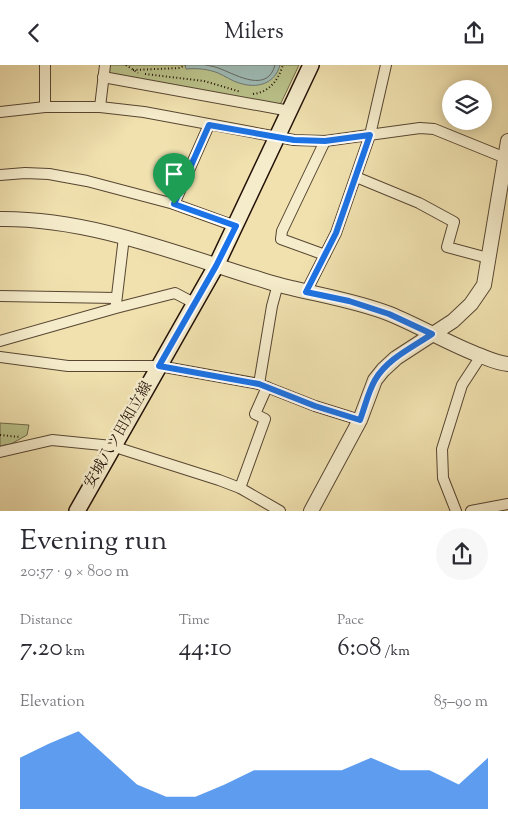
<!DOCTYPE html>
<meta charset="utf-8">
<style>
body{margin:0;font-family:"Sorts Mill Goudy","Noto Serif JP",serif;background:#f7f7f7;color:#2b2b33;height:100vh;display:flex;flex-direction:column;font-size:19px;white-space:nowrap}
*{box-sizing:border-box;margin:0}
p{font-size:16px;color:#7c7c81}
.icon{flex:none;width:28px;height:28px;fill:none;stroke:currentColor;stroke-width:2;stroke-linecap:round;stroke-linejoin:round}
.map{position:relative;height:446px;overflow:hidden}
.panel{display:flex;flex-direction:column;background:#fff;flex:1}
.panel>*{flex:none}
.controls{position:absolute;left:442px;top:15px;display:grid;gap:10px}
.controls a{display:grid;place-items:center;width:50px;height:50px;border-radius:50%;background:#fff;box-shadow:0 2px 12px #0003;font-size:25px}
.pin{position:absolute;display:grid;place-items:center;width:42px;height:42px;color:#fff;margin:-51px -21px;border-radius:50% 50% 50% 0;rotate:-45deg;box-shadow:0 0 5px #0007}
.pin .icon{rotate:45deg}
.round{display:grid;place-items:center;flex:none;width:52px;height:52px;border-radius:26px;background:#f7f7f7}
.summary{display:flex;align-items:center;justify-content:space-between;height:85px;padding:0 20px}
h1{font-size:28px;font-weight:600;line-height:38px}
.figures{display:grid;grid-template-columns:repeat(3,1fr);gap:8px;height:85px;padding:5px 20px}
.figures div{display:grid;align-content:center}
.figures b{font-size:25px;font-weight:600}
.figures small{font-size:14px;font-weight:400}
.figures p{font-size:14px}
.chart{height:140px;padding:10px 20px}
.chart p{display:flex;justify-content:space-between}
.chart svg{width:100%;height:90px;margin-top:5px;fill:#1a73e8;opacity:.7}
header{display:flex;justify-content:space-between;align-items:center;height:65px;padding:0 20px;background:#fff;font-size:22px;font-weight:600}
.map>svg:first-child{display:block}
.green{fill:#bac28a;stroke:#6f6a49}
.water{fill:#9ebbb6;stroke:#6d7770}
.lines{fill:none;stroke-linecap:round;stroke-linejoin:round}
.shore{stroke:#61665f;stroke-width:1}
.minor-casing{stroke:#574632;stroke-width:12}
.tertiary-casing{stroke:#574632;stroke-width:16}
.secondary-casing{stroke:#241208;stroke-width:18}
.path{stroke:#241208;stroke-width:2;stroke-dasharray:1 2.5;stroke-linecap:butt}
.minor{stroke:#f5eccb;stroke-width:10}
.tertiary{stroke:#f5eccb;stroke-width:14}
.secondary{stroke:#f5eccb;stroke-width:15}
.route-casing{stroke:#fff;stroke-width:10}
.route{stroke:#1a73e8;stroke-width:6}
.labels{text-anchor:middle;dominant-baseline:central;stroke-width:5;stroke-linejoin:round;paint-order:stroke}
.street-label{font-size:15px;fill:#241208;stroke:#f5eccb}
</style>
<header><svg class="icon" aria-label="back" viewBox="0 0 24 24"><path d="M15 5l-7 7 7 7"/></svg>Milers<svg class="icon" aria-label="share" viewBox="0 0 24 24"><path d="M12 15V3M7 8l5-5 5 5M5 13v7h14v-7"/></svg></header>
<div class="map">
<svg width="508" height="446" viewBox="0 0 508 446">
<rect width="100%" height="100%" fill="#f0e1af"/>
<filter id="stains"><feTurbulence type="fractalNoise" baseFrequency=".004" numOctaves="4"/><feColorMatrix values="0 0 0 0 .2 0 0 0 0 .09 0 0 0 0 .02 0 0 0 .5 -.17"/></filter>
<radialGradient id="worn" r=".72"><stop offset=".6" stop-color="#630" stop-opacity="0"/><stop offset="1" stop-color="#630" stop-opacity=".3"/></radialGradient>
<g class="green">
<polygon points="108,0 299,0 281,38 277,40 111,11 107,6"/>
<polygon points="0,358 29,360 27,370 11,379 0,381"/>
</g>
<path class="water" d="M 185,0 L 280,0 C 275,19 257,24 239,18 C 232,16 225,11 218,8 C 208,4 197,3 186,4 Z"/>
<g class="lines">
<path class="shore" d="M 206,0 C 211,1 216,2 221,4 C 238,11 268,28 275,0"/>
<g class="minor-casing">
<g id="minor">
<polyline points="103,12 290,46"/>
<polyline points="45,42 45,0"/>
<polyline points="100,42 105,0"/>
<polyline points="0,47 45,42 100,42 144,47 294,75 325,76 420,63 434,64 508,94"/>
<polyline points="0,110 25,108 49,109 87,116 174,139 235,161"/>
<polyline points="356,112 419,138 454,157 447,182 488,193"/>
<polyline points="174,139 209,60"/>
<polyline points="325,190 281,174 282,166 325,76"/>
<polyline points="306,227 336,168 370,70 386,0"/>
<polyline points="0,231 116,233"/>
<polyline points="116,239 124,172"/>
<polyline points="0,276 116,243 175,228 194,238"/>
<polyline points="0,292 68,301 159,301 259,319 315,341 360,355"/>
<polyline points="259,319 272,241 278,219"/>
<polyline points="0,387 52,375 112,381 219,415 240,423 280,446"/>
<polyline points="240,423 265,354 255,349 267,322"/>
<polyline points="456,446 443,413 442,384 462,320 481,291"/>
<polyline points="471,446 508,439"/>
</g>
</g>
<g class="tertiary-casing">
<g id="tertiary">
<path d="M 0,154 C 93,153 185,192 272,218 C 311,229 352,234 390,249 C 419,261 446,277 476,289 C 487,293 496,298 508,299"/>
<polyline points="311,446 360,355 375,315 383,305 396,293 453,256 471,239 484,220 508,76"/>
</g>
</g>
<g class="secondary-casing">
<polyline id="secondary" points="77,446 216,201 311,0"/>
</g>
<g class="path">
<polyline points="126,0 138,8"/>
<polyline points="133,5 180,3 185,0"/>
<polyline points="145,9 204,16 241,27"/>
<path d="M 253,29 C 270,27 278,15 283,0"/>
<polyline points="0,370 20,372"/>
</g>
<use href="#minor" class="minor"/>
<use href="#tertiary" class="tertiary"/>
<use href="#secondary" class="secondary"/>
</g>
<g class="lines">
<g class="route-casing">
<path id="route" d="M 209,60 L 294,75 L 325,76 L 370,70 L 336,168 L 306,227 L 349,236 L 389,249 L 432,269 C 413,282 387,294 375,315 C 368,327 365,342 360,355 L 315,341 L 259,319 L 159,301 L 216,201 L 236,161 L 174,139 Z"/>
</g>
<use href="#route" class="route"/>
</g>
<g class="labels">
<g class="street-label">
<text transform="translate(119 370) rotate(-60)">安城八ツ田知立線</text>
</g>
</g>
<rect width="100%" height="100%" filter="url(#stains)"/>
<rect width="100%" height="100%" fill="url(#worn)"/>
</svg>
<div class="controls">
<a><svg class="icon" aria-label="layers" viewBox="0 0 24 24"><path d="M12 4l9 5-9 5-9-5zM3 14l9 5 9-5"/></svg></a>
</div>
<div class="pin" style="left:174px;top:139px;background:#1e9e55"><svg class="icon" aria-label="arrive" viewBox="0 0 24 24"><path d="M6 21V4h12l-3 4 3 4H6"/></svg></div>
</div>
<section class="panel">
<div class="summary"><div><h1>Evening run</h1><p>20:57 · 9 × 800 m</p></div><a class="round"><svg class="icon" aria-label="share" viewBox="0 0 24 24"><path d="M12 15V3M7 8l5-5 5 5M5 13v7h14v-7"/></svg></a></div>
<div class="figures">
<div><p>Distance</p><b>7.20<small> km</small></b></div>
<div><p>Time</p><b>44:10</b></div>
<div><p>Pace</p><b>6:08<small> /km</small></b></div>
</div>
<div class="chart"><p><span>Elevation</span>85–90 m</p>
<svg viewBox="0 0 160 44" preserveAspectRatio="none"><path d="M0 44V19L10 12L20 6L30 19L40 32L50 38L60 38L70 32L80 25L90 25L100 25L110 25L120 19L130 25L140 25L150 32L160 19V44z"/></svg>
</div>
</section>
